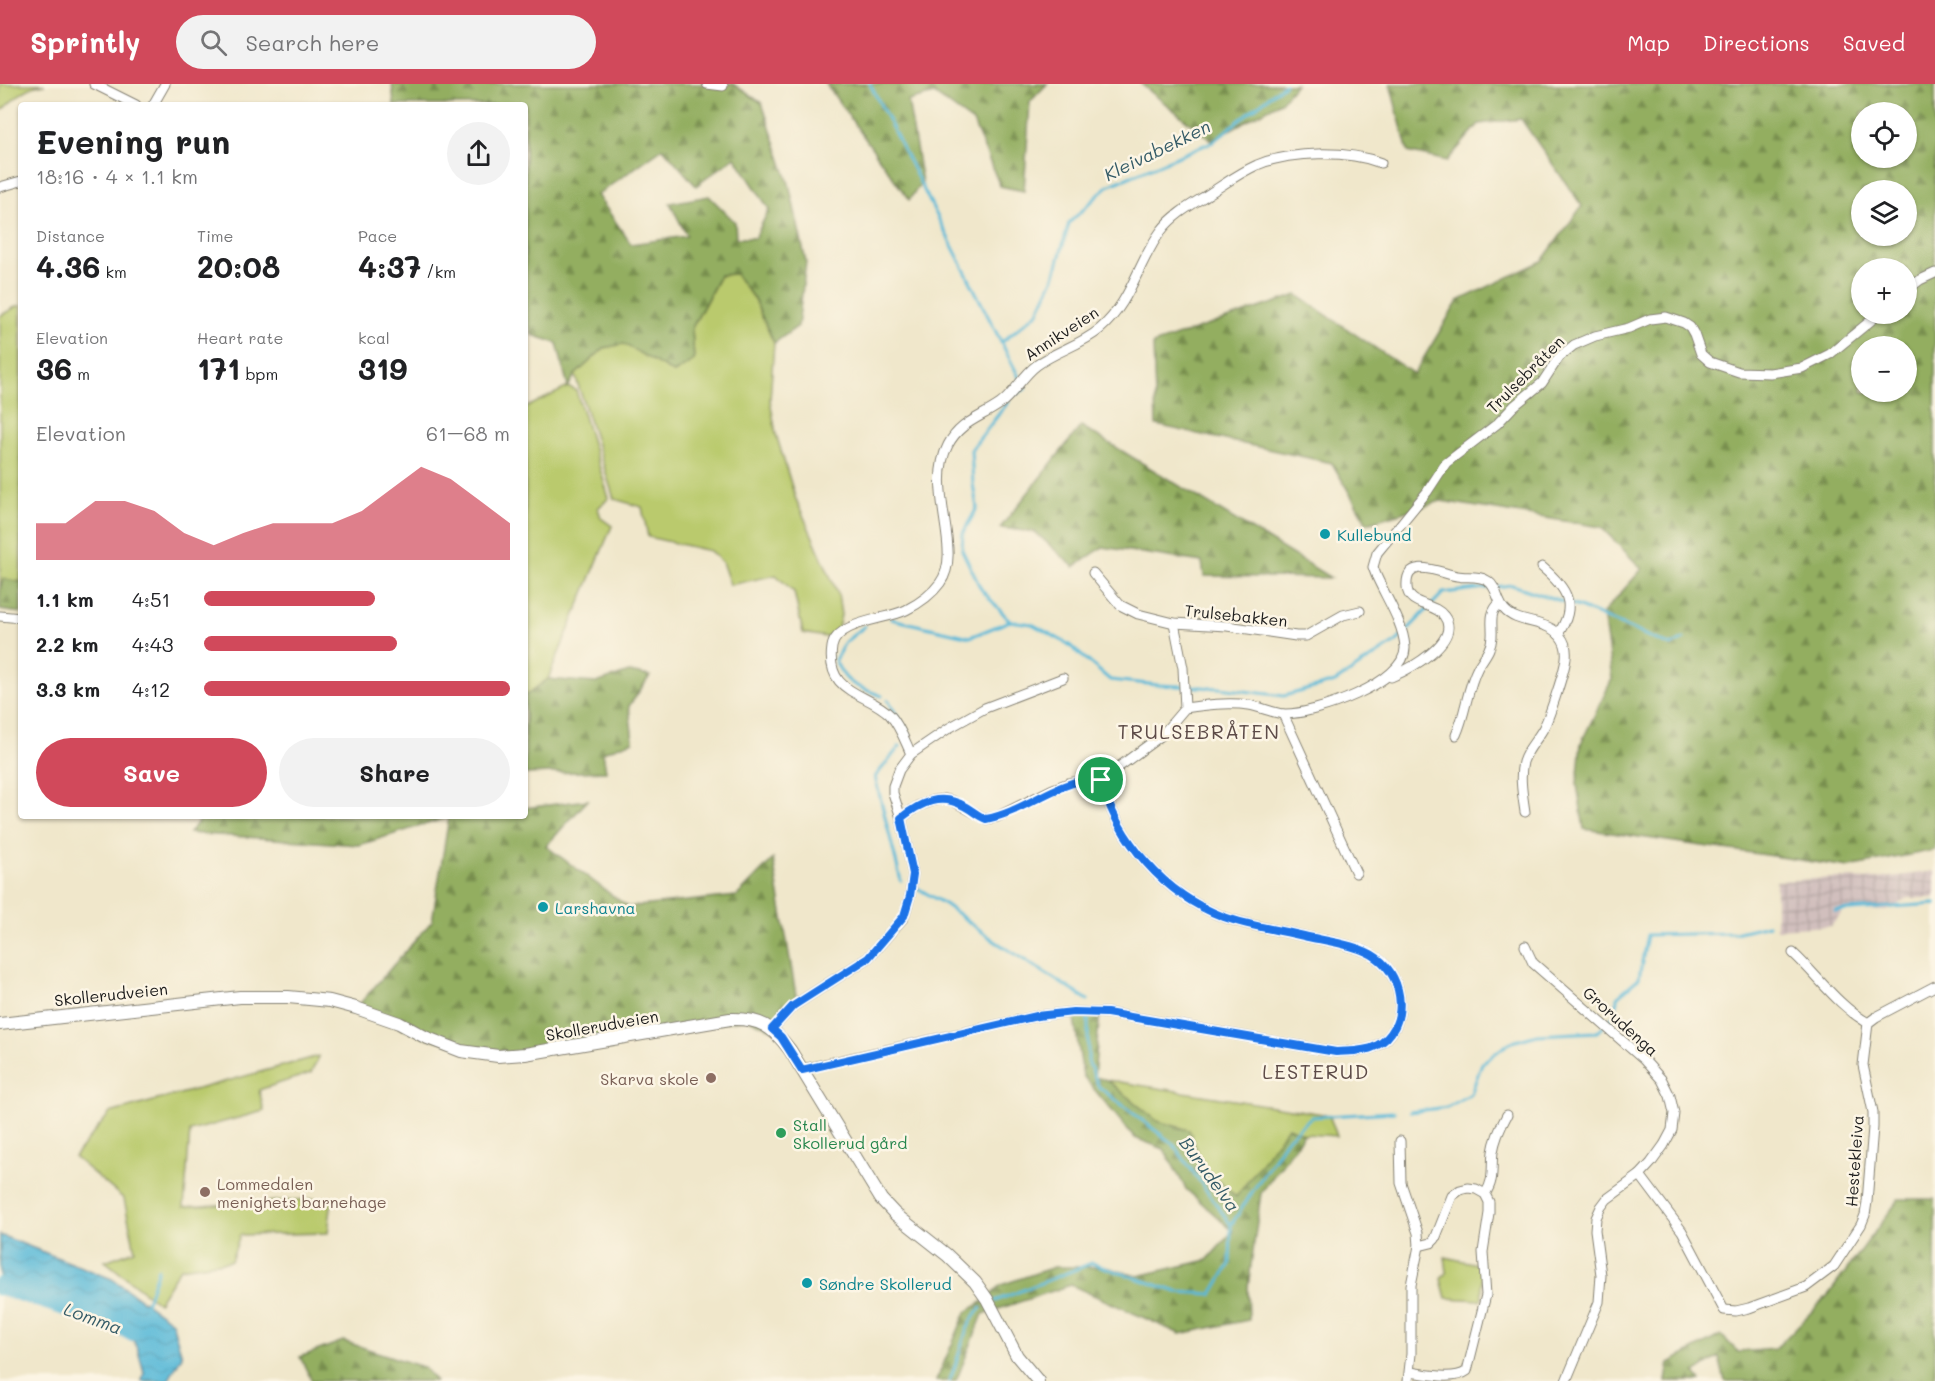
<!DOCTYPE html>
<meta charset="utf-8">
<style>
body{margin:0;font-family:Mali,sans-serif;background:#f2f2f2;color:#202124;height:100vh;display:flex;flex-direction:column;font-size:22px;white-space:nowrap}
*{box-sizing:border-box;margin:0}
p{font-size:20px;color:#757577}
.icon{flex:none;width:33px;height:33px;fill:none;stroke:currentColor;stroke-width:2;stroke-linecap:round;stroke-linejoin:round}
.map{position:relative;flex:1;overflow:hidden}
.details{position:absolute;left:18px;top:18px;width:510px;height:717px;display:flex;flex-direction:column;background:#fff;border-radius:6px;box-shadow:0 2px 4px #0004}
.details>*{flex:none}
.fabs{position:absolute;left:1851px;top:18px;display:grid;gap:12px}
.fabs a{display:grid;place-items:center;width:66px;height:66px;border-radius:50%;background:#fff;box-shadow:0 2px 4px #0004;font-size:30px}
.pin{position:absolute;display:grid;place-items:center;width:51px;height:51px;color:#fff;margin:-26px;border:3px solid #fff;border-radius:50%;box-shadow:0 2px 6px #0007}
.round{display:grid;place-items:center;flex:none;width:63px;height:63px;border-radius:32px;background:#f2f2f2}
.overview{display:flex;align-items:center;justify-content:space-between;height:102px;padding:0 18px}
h1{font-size:33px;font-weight:700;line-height:45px}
.figures{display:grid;grid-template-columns:repeat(3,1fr);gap:9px;height:102px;padding:6px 18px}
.figures div{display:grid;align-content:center}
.figures b{font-size:30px;font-weight:700}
.figures small{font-size:16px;font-weight:400}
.figures p{font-size:16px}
.chart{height:168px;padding:12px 18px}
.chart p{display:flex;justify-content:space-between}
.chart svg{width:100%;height:108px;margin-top:6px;fill:#d1495b;opacity:.7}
.action{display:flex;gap:12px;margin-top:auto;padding:12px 18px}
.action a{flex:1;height:69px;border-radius:36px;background:#d1495b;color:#fff;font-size:24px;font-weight:700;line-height:69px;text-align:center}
.action a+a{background:#f2f2f2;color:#202124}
ul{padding:0 18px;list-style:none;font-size:20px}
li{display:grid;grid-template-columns:96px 72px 1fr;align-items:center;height:45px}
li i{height:15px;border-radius:8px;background:#d1495b}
header{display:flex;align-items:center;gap:36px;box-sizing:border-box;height:84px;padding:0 30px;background:#d1495b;color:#fff}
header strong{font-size:28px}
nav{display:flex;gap:33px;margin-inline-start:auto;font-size:21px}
.search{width:420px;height:54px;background:#f2f2f2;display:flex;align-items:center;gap:15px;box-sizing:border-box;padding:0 21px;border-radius:33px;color:#757577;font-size:22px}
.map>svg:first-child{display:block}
.industrial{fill:url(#industrial-grid)}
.green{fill:#baca6d;stroke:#6b7344;stroke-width:1.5}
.forest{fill:url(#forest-firs);stroke:#58653e;stroke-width:1.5;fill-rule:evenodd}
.water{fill:url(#water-waves);stroke:#3a6a7a;stroke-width:1.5}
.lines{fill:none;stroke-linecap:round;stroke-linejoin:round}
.stream{stroke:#59b9d8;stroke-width:3}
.river{stroke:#59b9d8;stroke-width:18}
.street-casing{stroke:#868274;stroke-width:11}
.secondary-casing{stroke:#868274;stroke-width:14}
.street{stroke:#fff;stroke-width:9}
.secondary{stroke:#fff;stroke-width:12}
.route-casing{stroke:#fff;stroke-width:12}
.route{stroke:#1a73e8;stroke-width:8}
.culture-dot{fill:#0f9aa8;stroke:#fcf5e5;stroke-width:2}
.education-dot{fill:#8d6e63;stroke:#fcf5e5;stroke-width:2}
.leisure-dot{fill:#2e9e5b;stroke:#fcf5e5;stroke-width:2}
.labels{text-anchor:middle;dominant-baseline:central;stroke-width:5;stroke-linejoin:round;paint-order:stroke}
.street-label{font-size:16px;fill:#1c1c1c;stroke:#fcf5e5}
.culture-label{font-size:16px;fill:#0d838f;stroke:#fcf5e5;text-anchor:start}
.education-label{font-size:16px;fill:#785e54;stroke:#fcf5e5;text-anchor:end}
.leisure-label{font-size:16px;fill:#27864d;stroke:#fcf5e5;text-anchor:start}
.water-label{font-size:18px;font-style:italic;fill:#345b67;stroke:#fcf5e5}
.quarter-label{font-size:20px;letter-spacing:1.5px;fill:#5d4b48;stroke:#fcf5e5}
</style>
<header>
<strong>Sprintly</strong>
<div class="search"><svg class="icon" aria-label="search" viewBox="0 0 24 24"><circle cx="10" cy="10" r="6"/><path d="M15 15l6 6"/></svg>Search here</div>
<nav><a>Map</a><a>Directions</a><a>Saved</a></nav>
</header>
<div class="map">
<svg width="1935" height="1297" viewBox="0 0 1935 1297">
<defs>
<pattern id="industrial-grid" width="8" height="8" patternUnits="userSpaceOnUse" patternTransform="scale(1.5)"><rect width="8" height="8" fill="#d1bfbd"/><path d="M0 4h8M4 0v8" fill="none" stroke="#b3a4a2"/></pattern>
<pattern id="forest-firs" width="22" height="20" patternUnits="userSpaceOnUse" patternTransform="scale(1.5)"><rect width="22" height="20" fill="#93ae60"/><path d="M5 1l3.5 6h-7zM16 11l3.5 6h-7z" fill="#778d4e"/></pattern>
<pattern id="water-waves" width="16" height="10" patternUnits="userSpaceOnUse" patternTransform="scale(1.5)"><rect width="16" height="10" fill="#59b9d8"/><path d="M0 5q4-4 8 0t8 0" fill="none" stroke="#4d9eb9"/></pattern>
</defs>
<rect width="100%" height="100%" fill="#fcf5e5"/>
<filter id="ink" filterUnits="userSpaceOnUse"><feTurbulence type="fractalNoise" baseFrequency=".0167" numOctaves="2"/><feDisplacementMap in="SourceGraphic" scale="12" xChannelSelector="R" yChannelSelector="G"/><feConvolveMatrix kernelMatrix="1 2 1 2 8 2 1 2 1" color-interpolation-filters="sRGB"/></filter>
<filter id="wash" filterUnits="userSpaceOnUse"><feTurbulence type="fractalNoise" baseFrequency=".008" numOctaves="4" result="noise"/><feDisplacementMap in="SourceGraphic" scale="24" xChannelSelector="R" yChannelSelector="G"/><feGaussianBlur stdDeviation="1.35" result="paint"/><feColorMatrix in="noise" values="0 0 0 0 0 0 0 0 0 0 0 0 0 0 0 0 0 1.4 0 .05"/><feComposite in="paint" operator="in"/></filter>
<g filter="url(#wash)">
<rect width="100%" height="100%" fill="#f0e7cb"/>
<polygon class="industrial" points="1935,787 1935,814 1908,814 1887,827 1845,825 1831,842 1776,845 1776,797 1834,794 1877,795"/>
<g class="green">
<path d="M 0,0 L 45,0 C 26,2 14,15 0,28 Z"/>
<polygon points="735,189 754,215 774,259 770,316 776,350 795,413 838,510 841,531 837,548 826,553 803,549 794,508 776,491 730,501 722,478 710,467 648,453 642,423 614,415 575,291 604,264 624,259 674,289 694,276 692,244 720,192"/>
<polygon points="17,222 21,222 21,498 3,495 0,505 0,232"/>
<polygon points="568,303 576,306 609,414 598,424 601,434 612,442 548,595 525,612 525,324"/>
<polygon points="319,972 311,989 259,1006 264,1027 190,1047 184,1123 332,1114 328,1149 240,1151 231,1177 180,1184 158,1219 105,1177 135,1166 124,1115 74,1073 110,1029"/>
<polygon points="1107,996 1329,1031 1337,1052 1304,1050 1288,1044 1237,1113 1205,1086 1189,1046 1157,1037"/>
<polygon points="1445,1173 1482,1181 1482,1213 1480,1216 1446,1214 1441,1195 1447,1188"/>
</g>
<g class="forest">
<path d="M 392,0 L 733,0 L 762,19 L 789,100 L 806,178 L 798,242 L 774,259 L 754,215 L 735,190 L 720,191 L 692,244 L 694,276 L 674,289 L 624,260 L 604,264 L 575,291 L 568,303 L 557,259 L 532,251 L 525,228 L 525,21 L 394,21 ZM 663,64 L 696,102 L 735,73 L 769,125 L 755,154 L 736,154 L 735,138 L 709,112 L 670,119 L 687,152 L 631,160 L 597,111 Z"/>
<polygon points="826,0 1047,0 1030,18 1024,107 1000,102 973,38 934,10 908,17 922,98 909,116"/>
<polygon points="1141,0 1296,0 1281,18 1211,56"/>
<path d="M 1390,0 L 1935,0 L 1935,766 L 1849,783 L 1584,745 L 1577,700 L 1581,659 L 1612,595 L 1603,529 L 1642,485 L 1601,443 L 1441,417 L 1367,439 L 1332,379 L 1156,341 L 1153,260 L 1297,211 L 1414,290 L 1458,217 L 1542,177 L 1582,122 L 1521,35 L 1479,40 L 1447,77 L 1408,68 ZM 1862,28 L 1906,28 L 1906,74 L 1862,74 ZM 1862,106 L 1906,106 L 1906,152 L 1862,152 ZM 1862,184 L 1906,184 L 1906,230 L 1862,230 ZM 1862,262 L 1906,262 L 1906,308 L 1862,308 Z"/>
<polygon points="1081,342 1331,494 1204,492 1202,478 1103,463 1074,483 1035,448 1000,444"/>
<polygon points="3,495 21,498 21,529 0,526 0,505"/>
<polygon points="629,588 650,592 629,622 633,657 603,668 606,687 525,690 525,612 548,595 596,599"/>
<polygon points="588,716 546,762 628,823 737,812 773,775 797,917 772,945 748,935 498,972 425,953 356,924 432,837 449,733 359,761 189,749 203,732 525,732 525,724"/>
<polygon points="1073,928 1100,928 1094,993 1107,996 1157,1037 1189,1046 1205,1086 1236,1113 1288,1043 1304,1050 1261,1109 1248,1203 1249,1236 1180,1250 1071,1201 983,1230 956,1297 936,1297 966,1228 987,1215 1001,1201 1054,1183 1106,1183 1138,1192 1207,1176 1233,1147 1186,1105 1164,1065 1135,1054 1083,992"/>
<polygon points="1899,1115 1935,1115 1935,1297 1725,1297 1719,1273 1695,1289 1701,1297 1666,1297 1669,1279 1721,1251 1738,1268 1775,1265 1829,1210"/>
<polygon points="343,1257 423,1283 436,1297 313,1297 311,1295 300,1273"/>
</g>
<polygon class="water" points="0,1151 112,1195 172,1238 182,1272 168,1297 142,1297 144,1288 138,1267 129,1247 59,1212 0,1200"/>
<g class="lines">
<g class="stream">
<polyline points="870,0 1025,305 1015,310"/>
<polyline points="1002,258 1038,228 1054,193 1069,139 1108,102 1212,58 1285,0"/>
<polyline points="1009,317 971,366 973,400 977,424 963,449 962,466 981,505 1010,537 1032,540 1068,560 1110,596 1158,601 1220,604 1284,612 1335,598 1397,557 1443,509 1512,501 1582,524 1671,562 1684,555"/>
<polyline points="891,535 970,553 1010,537"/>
<path d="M 865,542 L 845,558 L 835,576 C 846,602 857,602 882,612"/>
<polyline points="888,616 908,651 907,655"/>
<polyline points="900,662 875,693 901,797"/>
<polyline points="914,802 946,821 996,858 1088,916"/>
<polyline points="1835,827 1935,820"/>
<polyline points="1410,1028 1447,1023 1471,1010 1482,979 1509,959 1537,951 1597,948 1616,930 1617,913 1639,894 1647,851 1735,849 1768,841"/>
<polyline points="1231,1141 1285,1057 1311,1033 1394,1028"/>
<polyline points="995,1217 1092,1179 1177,1208 1212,1210 1230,1180 1231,1141 1173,1060 1099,1003 1088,977 1088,933"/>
<polyline points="145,1223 158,1185"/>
<path d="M 949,1297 C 961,1273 962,1243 981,1224"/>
</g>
<polyline class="river" points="0,1202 120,1241 131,1248"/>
</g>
</g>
<g filter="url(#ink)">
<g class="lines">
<g class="street-casing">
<g id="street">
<polyline points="94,0 136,21"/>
<polyline points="707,0 723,2"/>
<polyline points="153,21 165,0"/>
<polyline points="0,103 21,97"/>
<polyline points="1906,207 1920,196 1935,189"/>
<path d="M 1542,483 C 1567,504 1578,521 1558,550"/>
<polyline points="1093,489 1120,521 1138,530 1174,539 1227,542 1296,552 1306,552 1343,531 1360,527"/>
<polyline points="0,532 21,534"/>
<polyline points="1174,539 1183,584 1185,624"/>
<path d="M 1391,593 C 1408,586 1463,557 1444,532 C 1434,518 1408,523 1407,503 C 1405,470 1442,490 1457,492 C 1467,494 1479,491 1488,497 C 1497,503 1497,517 1504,525 C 1517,541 1547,535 1560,552 C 1565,558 1567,566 1566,574 C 1565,586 1550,631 1544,643 C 1538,655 1527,665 1523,678 C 1519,694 1523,713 1525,728"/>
<polyline points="1283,630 1356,789"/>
<path d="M 1456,651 C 1466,629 1467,604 1478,583 C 1484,573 1491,566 1492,553 C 1493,540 1488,529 1500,519"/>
<path d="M 911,670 C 905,657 900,642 890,631 C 868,608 825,611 832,563 C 836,537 886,536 906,526 C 918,520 932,510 940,499 C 964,467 925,405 948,361 C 960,338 980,334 1000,320 C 1014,310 1022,292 1037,281 C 1056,267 1081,261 1100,245 C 1131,219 1138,178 1161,147 C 1173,131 1191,121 1207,111 C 1223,101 1239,89 1257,81 C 1291,67 1347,66 1381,79"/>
<path d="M 901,734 L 918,722 L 935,716 L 945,715 L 953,717 L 986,735 L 997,733 L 1051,706 L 1069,699 L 1084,696 L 1101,696 L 1162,651 L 1185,624 C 1206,621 1227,618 1249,621 C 1261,623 1273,629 1284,630 C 1313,631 1407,599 1405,563 C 1403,538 1386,514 1376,491 L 1373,483 L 1377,469 L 1427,408 L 1446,379 L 1497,340 L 1514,322 L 1542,299 L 1559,273 L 1574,261 L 1595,252 L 1629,244 L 1650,235 L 1666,233 L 1684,239 L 1690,243 L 1694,250 L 1701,270 L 1710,278 L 1739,288 L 1770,289 L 1802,284 L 1830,270 L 1879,230"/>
<polyline points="1525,862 1533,879 1643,975 1662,996 1670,1012 1674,1029 1672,1046 1664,1061 1651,1079 1640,1091 1607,1115 1601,1123 1596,1134 1595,1146 1601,1191 1599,1218 1566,1297"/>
<path d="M 1793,869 C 1819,893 1837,921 1868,939"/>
<polyline points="772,945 793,922 868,874 904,833 910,812 913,790 901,734 893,709 893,702 899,686 911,670 949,644 985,624 1063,594"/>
<path d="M 802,985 L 1037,932 L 1073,928 L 1108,929 L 1336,968 C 1349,967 1365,968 1376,962 C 1410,945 1405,894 1377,874 C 1360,861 1325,857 1304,852 C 1278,846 1249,842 1224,833 C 1165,811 1117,756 1101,696"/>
<polyline points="1400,1057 1401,1099 1418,1149 1419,1162 1411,1201 1411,1270 1408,1297"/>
<polyline points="1640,1091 1682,1147 1724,1226 1736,1227 1749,1224 1806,1203 1834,1182 1861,1141 1865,1131 1867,1118 1873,1043 1873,1028 1863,981 1868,939 1876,933 1935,902"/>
<path d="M 1485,1110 C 1495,1096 1491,1084 1493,1068 C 1495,1054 1501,1042 1507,1031"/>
<path d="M 1410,1288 C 1426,1290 1454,1297 1467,1287 L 1486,1211 L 1483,1168 L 1489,1129 L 1489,1118 L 1485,1110 L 1476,1105 L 1468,1104 L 1460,1106 L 1452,1112 L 1435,1155 L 1431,1159 L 1419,1162"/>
</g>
</g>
<g class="secondary-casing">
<path id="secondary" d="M 0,940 L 240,913 L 288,913 L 330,917 L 356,924 L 399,939 L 425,953 L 461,967 L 498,972 L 525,970 L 730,935 C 760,934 772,942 790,966 L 881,1115 L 895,1130 L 947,1171 L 975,1198 L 987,1215 L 1017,1272 L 1038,1297"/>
</g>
<use href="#street" class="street"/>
<use href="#secondary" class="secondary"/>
</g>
</g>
<g class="lines" filter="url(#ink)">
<g class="route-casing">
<path id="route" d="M 1084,696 L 1101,696 C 1117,756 1165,811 1224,833 C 1249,842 1278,846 1304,852 C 1325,857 1360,861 1377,874 C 1405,894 1410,944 1376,962 C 1365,968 1349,967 1336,968 L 1107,929 L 1073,928 L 1037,932 L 802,986 L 781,953 L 772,945 L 793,922 L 868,874 L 904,832 L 910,812 L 913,790 L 901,734 C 921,718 941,709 964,722 C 972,726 978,732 986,735 C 1020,729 1047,704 1084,696 Z"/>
</g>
<use href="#route" class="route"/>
</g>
<g class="culture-dot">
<circle cx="1325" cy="450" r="6"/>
<circle cx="543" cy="823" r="6"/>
<circle cx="807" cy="1199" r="6"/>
</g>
<g class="education-dot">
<circle cx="711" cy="994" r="6"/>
<circle cx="205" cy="1108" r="6"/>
</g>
<circle class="leisure-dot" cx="781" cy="1049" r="6"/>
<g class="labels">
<g class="street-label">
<text transform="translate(1061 249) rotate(-33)">Annikveien</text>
<text transform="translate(1525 290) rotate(-45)">Trulsebråten</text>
<text transform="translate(1236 531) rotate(6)">Trulsebakken</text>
<text transform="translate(111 910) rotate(-6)">Skollerudveien</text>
<text transform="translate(1621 937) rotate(42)">Grorudenga</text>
<text transform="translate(602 941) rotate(-10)">Skollerudveien</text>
<text transform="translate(1854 1077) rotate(-86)">Hestekleiva</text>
</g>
<g class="culture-label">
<text x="1337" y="450">Kullebund</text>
<text x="555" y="823">Larshavna</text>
<text x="819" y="1199">Søndre Skollerud</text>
</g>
<g class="education-label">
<text x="699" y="994">Skarva skole</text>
<text x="217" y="1099" text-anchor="start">Lommedalen<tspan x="217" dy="18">menighets barnehage</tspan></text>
</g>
<g class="leisure-label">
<text x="793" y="1040">Stall<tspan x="793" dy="18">Skollerud gård</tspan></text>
</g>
<g class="water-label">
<text transform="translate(1157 66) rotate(-26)">Kleivabekken</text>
<text transform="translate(1210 1090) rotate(54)">Burudelva</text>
<text transform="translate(93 1234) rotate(20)">Lomma</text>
</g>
<g class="quarter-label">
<text x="1199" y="647">TRULSEBRÅTEN</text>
<text x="1316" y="987">LESTERUD</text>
</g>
</g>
</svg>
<div class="fabs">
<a><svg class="icon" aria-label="locate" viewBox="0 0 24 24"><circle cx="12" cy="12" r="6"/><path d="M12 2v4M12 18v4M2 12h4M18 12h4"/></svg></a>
<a><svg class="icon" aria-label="layers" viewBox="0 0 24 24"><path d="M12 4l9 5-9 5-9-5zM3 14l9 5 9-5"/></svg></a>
<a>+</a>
<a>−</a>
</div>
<div class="pin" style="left:1101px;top:696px;background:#1e9e55"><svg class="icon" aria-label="arrive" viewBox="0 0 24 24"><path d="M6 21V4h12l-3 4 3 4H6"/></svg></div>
<section class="details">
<div class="overview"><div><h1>Evening run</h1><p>18:16 · 4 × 1.1 km</p></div><a class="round"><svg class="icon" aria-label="share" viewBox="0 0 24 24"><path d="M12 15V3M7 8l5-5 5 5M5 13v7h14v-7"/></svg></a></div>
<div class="figures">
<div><p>Distance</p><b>4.36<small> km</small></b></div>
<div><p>Time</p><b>20:08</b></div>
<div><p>Pace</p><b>4:37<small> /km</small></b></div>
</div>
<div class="figures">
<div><p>Elevation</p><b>36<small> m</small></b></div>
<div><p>Heart rate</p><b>171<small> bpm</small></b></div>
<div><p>kcal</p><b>319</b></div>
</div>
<div class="chart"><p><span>Elevation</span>61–68 m</p>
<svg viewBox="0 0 160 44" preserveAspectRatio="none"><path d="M0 44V29L10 29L20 20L30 20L40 24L50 33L60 38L70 33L80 29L90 29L100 29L110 24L120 15L130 6L140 11L150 20L160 29V44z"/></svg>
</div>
<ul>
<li><b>1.1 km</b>4:51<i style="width:56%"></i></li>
<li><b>2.2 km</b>4:43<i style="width:63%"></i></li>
<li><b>3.3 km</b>4:12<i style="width:100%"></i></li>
</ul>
<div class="action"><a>Save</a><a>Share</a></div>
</section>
</div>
